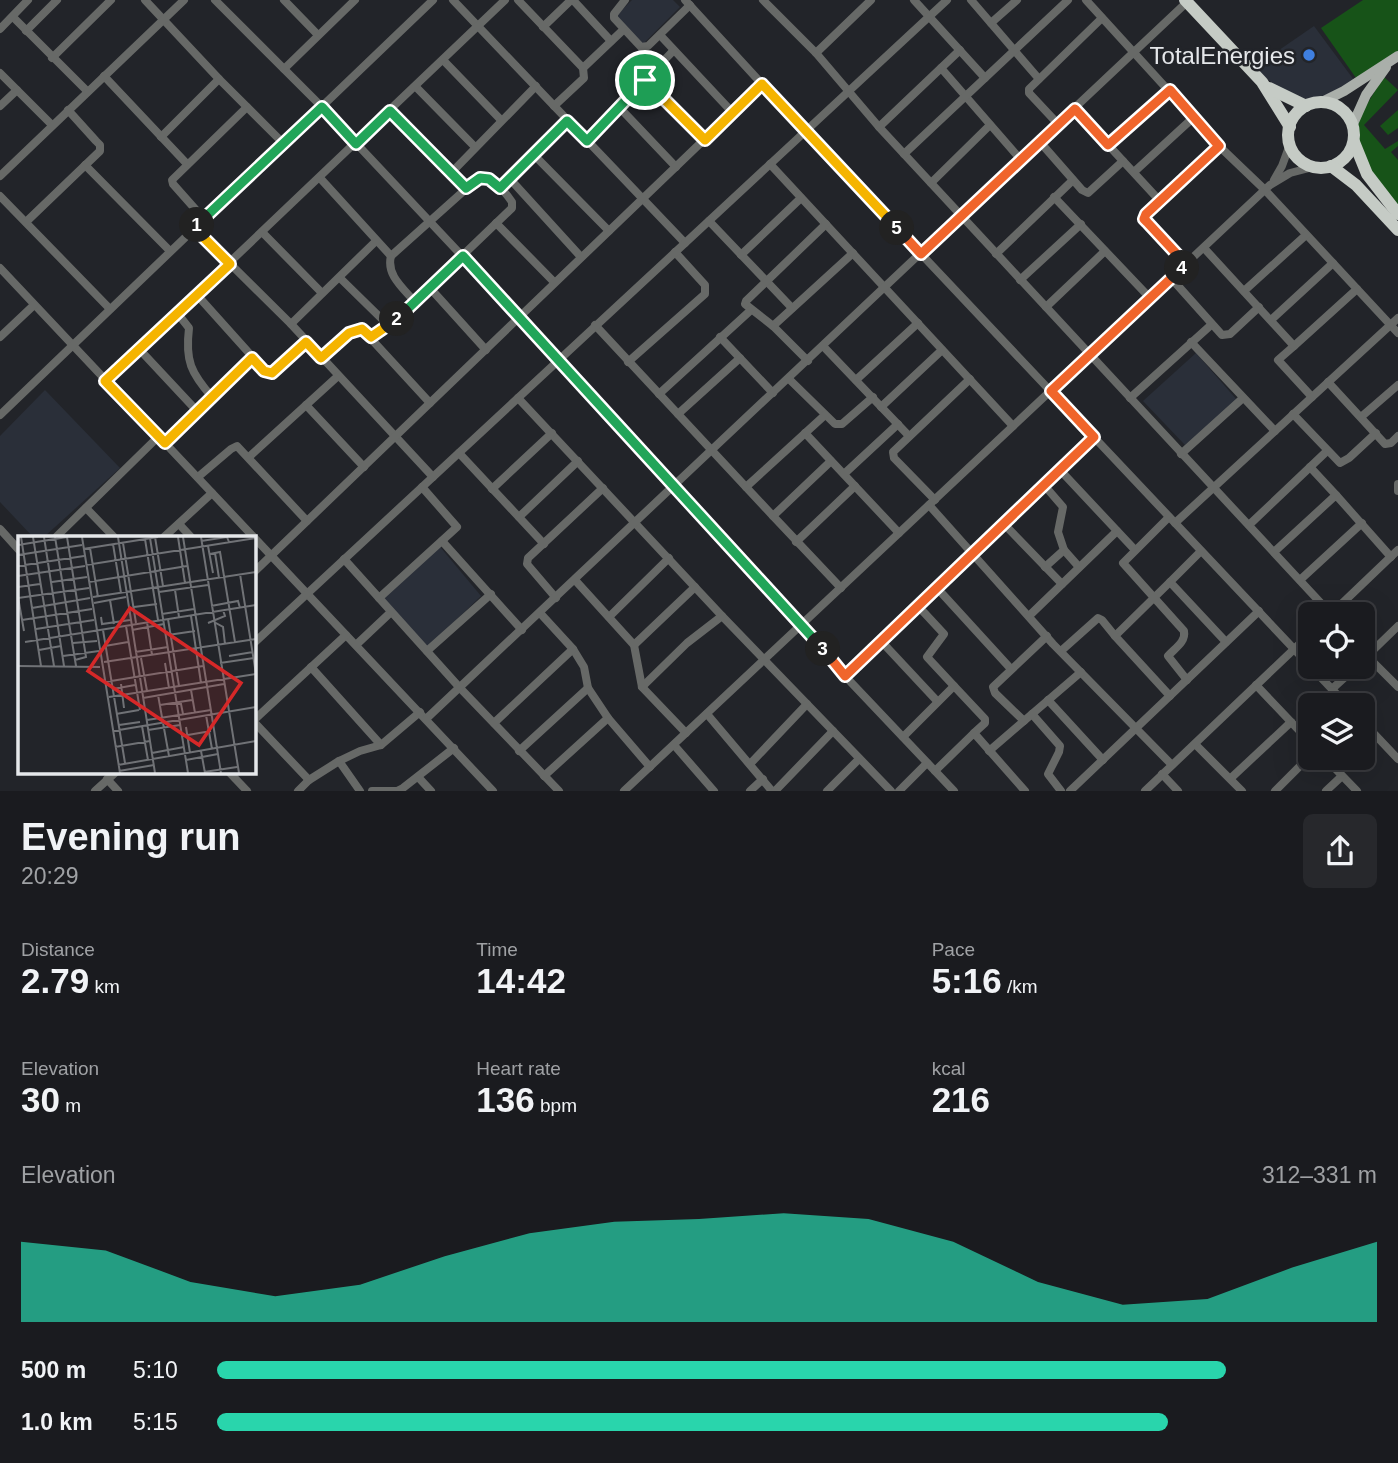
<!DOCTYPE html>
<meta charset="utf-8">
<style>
body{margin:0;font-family:Arial,sans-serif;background:#27282c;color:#f1f3f6;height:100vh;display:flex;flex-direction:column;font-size:26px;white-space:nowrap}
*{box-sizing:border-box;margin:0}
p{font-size:23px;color:#9fa1a4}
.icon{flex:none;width:38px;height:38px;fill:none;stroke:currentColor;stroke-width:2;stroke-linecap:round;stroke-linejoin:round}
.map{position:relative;height:791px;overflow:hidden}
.sheet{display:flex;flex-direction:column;background:#1a1b1f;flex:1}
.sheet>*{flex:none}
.buttons{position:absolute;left:1298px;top:602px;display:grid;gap:14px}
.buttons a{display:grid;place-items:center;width:77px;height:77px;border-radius:10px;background:#1a1b1f;box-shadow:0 7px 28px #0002,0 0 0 2px #38393d;font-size:35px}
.pin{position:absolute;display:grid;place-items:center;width:60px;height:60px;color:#fff;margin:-30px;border:4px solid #fff;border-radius:50%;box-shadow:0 2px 7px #0007}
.km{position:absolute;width:35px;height:35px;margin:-18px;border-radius:50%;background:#222;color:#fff;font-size:19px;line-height:35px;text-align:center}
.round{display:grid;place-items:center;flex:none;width:74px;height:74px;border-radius:10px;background:#27282c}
.headline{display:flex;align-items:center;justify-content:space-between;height:119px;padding:0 21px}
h1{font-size:38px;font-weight:700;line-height:52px}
.metrics{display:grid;grid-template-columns:repeat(3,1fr);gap:10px;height:119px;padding:7px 21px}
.metrics div{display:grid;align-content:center}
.metrics b{font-size:35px;font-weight:700}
.metrics small{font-size:19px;font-weight:400}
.metrics p{font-size:19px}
.chart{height:196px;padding:14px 21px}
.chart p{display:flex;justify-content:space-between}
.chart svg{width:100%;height:126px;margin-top:7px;fill:#29d5ac;opacity:.7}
ul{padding:0 21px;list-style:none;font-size:23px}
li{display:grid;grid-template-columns:112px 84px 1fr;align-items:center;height:52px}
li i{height:18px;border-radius:9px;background:#29d5ac}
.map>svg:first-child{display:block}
.built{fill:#2a2f39}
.grass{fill:#175318}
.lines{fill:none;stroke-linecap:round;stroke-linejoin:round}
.minor{stroke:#676967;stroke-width:8}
.major{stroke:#aaafaa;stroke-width:10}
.highway{stroke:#c5cbc5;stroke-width:12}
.split-1-casing{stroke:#fff;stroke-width:14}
.split-2-casing{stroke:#fff;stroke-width:14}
.split-3-casing{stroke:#fff;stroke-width:14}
.split-4-casing{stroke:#fff;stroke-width:14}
.split-5-casing{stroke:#fff;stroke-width:14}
.split-6-casing{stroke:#fff;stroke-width:14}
.split-1{stroke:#22a559;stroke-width:9}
.split-2{stroke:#f5b400;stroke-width:9}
.split-3{stroke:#22a559;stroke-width:9}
.split-4{stroke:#f0652b;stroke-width:9}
.split-5{stroke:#f0652b;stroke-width:9}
.split-6{stroke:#f5b400;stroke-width:9}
.shop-dot{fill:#3f7fe0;stroke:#222429;stroke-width:2.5}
.labels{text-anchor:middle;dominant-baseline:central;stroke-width:5;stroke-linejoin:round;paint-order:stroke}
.poi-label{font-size:24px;fill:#e5e7ea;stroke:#222429;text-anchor:end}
.inset-road{fill:none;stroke:#707276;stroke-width:2}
.view{fill:#d62828;fill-opacity:0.15;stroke:#d62828;stroke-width:3.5}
.inset-edge{fill:none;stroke:#e5e7ea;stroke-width:3.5}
</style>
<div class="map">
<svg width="1398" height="791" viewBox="0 0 1398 791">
<rect width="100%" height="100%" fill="#222429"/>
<g class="built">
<polygon points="632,0 673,0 680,7 643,44 616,16"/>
<polygon points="1314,26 1354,80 1321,98 1309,100 1284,92 1253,68"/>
<polygon points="1196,353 1237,400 1185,445 1143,401"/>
<polygon points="45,390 120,468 44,537 33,537 0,502 0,436"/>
<polygon points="436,542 481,596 427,648 380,599"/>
</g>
<g class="grass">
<polygon points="1363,0 1398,0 1398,51 1356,78 1321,28"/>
<path d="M 1384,77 L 1398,90 L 1364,125 L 1385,149 L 1398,141 L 1398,146 L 1391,152 L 1398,160 L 1398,205 C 1380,183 1352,155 1358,125 C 1361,111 1376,90 1384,77 Z"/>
<polygon points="1398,110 1398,128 1388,135 1380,126"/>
</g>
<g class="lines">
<g class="minor">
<polyline points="145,0 219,79"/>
<polyline points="215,0 322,107 559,359 673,488 802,624 845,676 954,791"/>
<polyline points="284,0 318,35"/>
<polyline points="453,0 685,243"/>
<polyline points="518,0 583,68 584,78 554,106"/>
<polyline points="573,0 611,41"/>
<polyline points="625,0 614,14 614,18 641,47 648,46 690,5"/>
<polyline points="685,0 805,131 1311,667"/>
<polyline points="763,0 816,53 879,127 1331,614"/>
<polyline points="914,0 985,78"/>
<polyline points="971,0 1039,79"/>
<polyline points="1086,0 1219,146 1265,190 1398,333"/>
<polyline points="13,17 87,91"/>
<polyline points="991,23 1017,0"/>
<polyline points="543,27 571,0"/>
<polyline points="0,29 28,0"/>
<polyline points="26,31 57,0"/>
<polyline points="660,35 733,113"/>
<polyline points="816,53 871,0"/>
<polyline points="52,58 111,0"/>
<polyline points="444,61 501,120"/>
<polyline points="583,68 623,30"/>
<polyline points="941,68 1021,160"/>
<polyline points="284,69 355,0"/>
<polyline points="0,73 52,125"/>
<polyline points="104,76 187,164"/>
<polyline points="645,80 705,140"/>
<polyline points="416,87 475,147"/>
<polyline points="0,106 17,90"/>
<polyline points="619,107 676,167"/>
<polyline points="1075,109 1159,200"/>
<polyline points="390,111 451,173 536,86"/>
<polyline points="1058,124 1029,93 1029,89 1102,18"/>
<polyline points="879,127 960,50"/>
<polyline points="161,137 219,79 283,143"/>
<polyline points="587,141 673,51"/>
<polyline points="1040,142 1082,190 1088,193 1123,161"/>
<polyline points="1108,145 1170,90"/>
<polyline points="904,154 1068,0"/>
<polyline points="534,155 609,231"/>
<polyline points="770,164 1013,426"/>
<polyline points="85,165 170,251"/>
<polyline points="1134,172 1194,117"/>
<polyline points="451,173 466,188"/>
<polyline points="0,176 184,0"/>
<path d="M 320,178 L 391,256 L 476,180 C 493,176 503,189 512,202 L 512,208 L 389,326 L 371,337"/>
<polyline points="510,179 581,257"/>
<polyline points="1274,180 1282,166 1290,144"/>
<polyline points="508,181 567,121"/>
<polyline points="931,183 990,125"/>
<polyline points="0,196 110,309"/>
<polyline points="1054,197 1150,298"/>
<polyline points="204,219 173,184 172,180 247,107"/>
<polyline points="709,221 792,308"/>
<polyline points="26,222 100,151 100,145 96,141 68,110"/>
<polyline points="496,223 554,282"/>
<polyline points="194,228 291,324 433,477"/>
<polyline points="262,232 322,293"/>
<polyline points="1204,248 1294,346 1278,360 1312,397"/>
<polyline points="996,254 1073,180"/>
<polyline points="741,255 801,198"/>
<path d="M 391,256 C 386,275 403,288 415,302"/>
<polyline points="1186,264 1147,222 1145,219 1146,214 1219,146"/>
<polyline points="0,268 493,791"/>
<polyline points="340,278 389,326"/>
<polyline points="1171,278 1222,335 1230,334 1259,307"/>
<polyline points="1020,280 1081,224"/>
<polyline points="430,288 486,350"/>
<polyline points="1244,291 1306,235"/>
<polyline points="197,295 267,373 275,371 306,342"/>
<polyline points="1046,307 1105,251"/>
<path d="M 178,314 L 189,328 C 185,361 191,373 212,397"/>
<polyline points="1271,320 1333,263"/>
<polyline points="291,324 376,241"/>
<polyline points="595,325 773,516"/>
<polyline points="773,326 853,253"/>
<polyline points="0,337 34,305"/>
<polyline points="720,337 773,393"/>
<polyline points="1191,342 1275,431"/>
<polyline points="823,346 909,436"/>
<polyline points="1294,346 1357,289"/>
<polyline points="140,350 197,411"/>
<polyline points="321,358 349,333 362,329 430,403"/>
<polyline points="808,361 773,326 745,304 746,301 826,224"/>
<polyline points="628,362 705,294 705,285 675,252"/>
<polyline points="789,379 835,424 842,424 873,397"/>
<polyline points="856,380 918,323"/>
<polyline points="105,381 505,0"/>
<polyline points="1328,382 1385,444 1391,443 1398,436"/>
<polyline points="659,394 751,310"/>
<polyline points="518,398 722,616 891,791"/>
<polyline points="1130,398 1211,325"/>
<polyline points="306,405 364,467"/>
<polyline points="881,407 942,350"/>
<polyline points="678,414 740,358"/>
<polyline points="1293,414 1340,463 1349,458 1376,433"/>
<polyline points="0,415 433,0"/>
<polyline points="1361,417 1398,385"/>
<polyline points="805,433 899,533"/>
<polyline points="165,443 252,358"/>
<polyline points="459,453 544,544"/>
<polyline points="1181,454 1243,398"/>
<polyline points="249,457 338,376"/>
<polyline points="831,461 773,516 841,588"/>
<polyline points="1310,467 1336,495"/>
<polyline points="1060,470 1135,550"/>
<polyline points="844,474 898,424"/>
<polyline points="198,477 231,449 237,446 307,521"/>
<polyline points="1398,484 1398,491"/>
<polyline points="1044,485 1063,507 1058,532 1064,550"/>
<polyline points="746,487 825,415"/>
<polyline points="492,489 552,433"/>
<polyline points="935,500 894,458 893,452 970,379"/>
<polyline points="929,505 1053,644 1172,765"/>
<polyline points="86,508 114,537"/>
<polyline points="519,517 578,461"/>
<path d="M 1169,517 L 1123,563 L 1184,631 C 1186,642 1175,648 1168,656 L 1187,680"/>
<polyline points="1175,523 1398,318"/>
<polyline points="179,524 191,537"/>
<polyline points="1004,524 1062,584"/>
<polyline points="1249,525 1327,451"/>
<polyline points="0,529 19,550"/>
<polyline points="56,537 159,436"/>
<polyline points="164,537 212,493"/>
<polyline points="442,541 522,630"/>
<polyline points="796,542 855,486"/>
<polyline points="1201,551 1170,582 1226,642"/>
<polyline points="1274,552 1336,495 1391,557"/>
<polyline points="344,559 460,688 559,791"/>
<polyline points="1045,567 1064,550 1079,567"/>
<polyline points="254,572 762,84"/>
<polyline points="575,580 634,645 642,687 686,733"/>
<polyline points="1300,580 1362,523"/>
<polyline points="1170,582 1115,636 1170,696"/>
<polyline points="937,588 1011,669"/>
<polyline points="379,598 457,527 422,487"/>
<polyline points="556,598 527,564 528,558 603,488"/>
<polyline points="918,606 944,634 927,657 954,686"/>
<polyline points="540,613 573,649 584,667 588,688 608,718"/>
<polyline points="1331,614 1398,550"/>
<polyline points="1029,616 1117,531"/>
<polyline points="609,617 669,558"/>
<polyline points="881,641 937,701"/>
<polyline points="254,643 947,0"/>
<polyline points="356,645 391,612"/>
<polyline points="634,645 695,587"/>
<polyline points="427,651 491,594"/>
<polyline points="1061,651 1098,618 1102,620 1115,636"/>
<polyline points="1367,656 1398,687"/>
<polyline points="1363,660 1398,626"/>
<polyline points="311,667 381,745"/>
<polyline points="1311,667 1347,705"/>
<polyline points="845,676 1094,437"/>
<polyline points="1256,685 1311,743"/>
<polyline points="642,687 687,643 722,616"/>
<polyline points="1332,689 1356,667"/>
<polyline points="1048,700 1103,760"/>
<polyline points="707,714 772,791"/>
<polyline points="1032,714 1060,746 1059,752 1048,774 1061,791"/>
<polyline points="426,719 1187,2"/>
<polyline points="254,720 346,635"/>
<polyline points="1024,721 995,693 993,687 1047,636"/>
<polyline points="254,722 309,780"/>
<polyline points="1363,722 1398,759"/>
<polyline points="494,723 573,649"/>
<polyline points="903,737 954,686 985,719 985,723 974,733"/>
<polyline points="1195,744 1242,791"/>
<polyline points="674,745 714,791"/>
<polyline points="519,751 588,688"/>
<polyline points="989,751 1081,672"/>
<polyline points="1325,758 1357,791"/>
<polyline points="339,761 360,791"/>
<polyline points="750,764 807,704"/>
<polyline points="935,771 974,733 1025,791"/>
<polyline points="229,772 247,791"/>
<polyline points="1162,774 1178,791"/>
<polyline points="544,776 608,718 650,767"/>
<polyline points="419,778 431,791"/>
<polyline points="1231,778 1291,722"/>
<polyline points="107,779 118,791"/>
<polyline points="95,791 116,772"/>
<polyline points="298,791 309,780 339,761 360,751 381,745 420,712"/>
<polyline points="372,791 397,791 403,788 454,748"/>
<polyline points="624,791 1270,185 1290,173 1313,167"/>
<polyline points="750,791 763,779"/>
<polyline points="775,791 833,731"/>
<polyline points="827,791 859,759"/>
<polyline points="899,791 927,763"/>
<polyline points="1070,791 1259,611"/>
<polyline points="1145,791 1311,633"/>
<polyline points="1275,791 1311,755"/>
<polyline points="1326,791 1342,776"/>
</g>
<g class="major">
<polyline points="1322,102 1344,91 1398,56"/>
<polyline points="1353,124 1366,95 1386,67"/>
</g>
<g class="highway">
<polyline points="1185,0 1262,82 1290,127"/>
<polyline points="1269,88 1306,106"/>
<circle cx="1321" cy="135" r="33"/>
<polyline points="1354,142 1367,174 1398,214"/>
<polyline points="1331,166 1356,185 1398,230"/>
</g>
</g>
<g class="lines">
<g class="split-1-casing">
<polyline id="split-1" points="197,225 322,107 356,144 390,111 466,188 480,178 489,179 500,188 567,121 587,141 645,80"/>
</g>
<g class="split-2-casing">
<polyline id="split-2" points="197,225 194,228 230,264 105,381 165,443 252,358 264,371 272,373 306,342 321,358 349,333 362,329 371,337 397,319"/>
</g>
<g class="split-3-casing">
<polyline id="split-3" points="397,319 463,256 823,649"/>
</g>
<g class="split-4-casing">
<polyline id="split-4" points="823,649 845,676 1094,437 1051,391 1182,268"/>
</g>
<g class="split-5-casing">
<polyline id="split-5" points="897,228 921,254 1075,109 1108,145 1170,90 1219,146 1146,214 1144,219 1147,222 1186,264 1182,268"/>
</g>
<g class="split-6-casing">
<polyline id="split-6" points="645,80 705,140 762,84 897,228"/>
</g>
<use href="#split-1" class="split-1"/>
<use href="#split-2" class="split-2"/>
<use href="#split-3" class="split-3"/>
<use href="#split-4" class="split-4"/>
<use href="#split-5" class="split-5"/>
<use href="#split-6" class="split-6"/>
</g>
<circle class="shop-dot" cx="1309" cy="55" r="7"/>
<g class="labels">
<g class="poi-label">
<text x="1295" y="55">TotalEnergies</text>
</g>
</g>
<g transform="translate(18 536)">
<rect width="238" height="238" fill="#222429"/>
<path class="inset-road" d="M 3,1 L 23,130M 15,1 L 36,130M 26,1 L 46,130M 37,1 L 58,130M 49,1 L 68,121 L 57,124M 64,1 L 102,237M 100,1 L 137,237M 137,1 L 145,50M 160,1 L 167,47M 165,1 L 203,237M 183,1 L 221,237M 132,2 L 170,237M 127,3 L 140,84M 183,5 L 209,1 L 211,6M 105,7 L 118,87M 95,8 L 103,57M 0,9 L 49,1M 190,10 L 195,37M 72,12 L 80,61M 65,13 L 140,1M 197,17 L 201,42M 192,18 L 202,16 L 217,106M 0,19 L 64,9M 68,29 L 238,2M 0,30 L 66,20M 222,38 L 238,138M 0,40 L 67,30M 34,46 L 69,41M 71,46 L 169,30M 0,51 L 22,48M 157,54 L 161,81M 141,56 L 190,49M 0,61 L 6,95M 75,61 L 238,36M 0,62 L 71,52M 92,64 L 96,88M 76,67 L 108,61M 193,70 L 220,65 L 222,72M 116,71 L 139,68M 14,72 L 72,62M 144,78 L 176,73M 173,80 L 183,147M 83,81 L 84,88 L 112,84M 150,83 L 161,150M 4,84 L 74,73M 129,86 L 134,119M 196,86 L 205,91 L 207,108M 190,87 L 207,80 L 205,74M 108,90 L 122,174M 18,93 L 76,84M 85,94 L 107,227M 114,94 L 146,88M 150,99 L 177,95M 7,106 L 238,69M 55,107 L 79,105M 87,110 L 110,106M 21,114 L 43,110M 117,116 L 150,111M 45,120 L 81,115M 211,120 L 235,116M 123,122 L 129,155M 86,126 L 238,103M 147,127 L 151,152M 202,127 L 236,122M 0,130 L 82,131M 87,146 L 185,130M 103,148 L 106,172M 95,153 L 117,149M 173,154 L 177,177M 140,159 L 151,220M 91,161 L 238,138M 125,162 L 206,148M 151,168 L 163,168 L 165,178M 142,169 L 174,164M 98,178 L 121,174M 188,179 L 194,213M 129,184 L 193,174M 101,189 L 122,186M 124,190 L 130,224M 168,191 L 172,217M 130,194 L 162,189M 95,195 L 238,171M 164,200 L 193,195M 97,211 L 132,205M 183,215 L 187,237M 134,217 L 166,211M 168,224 L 200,218M 100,229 L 238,205M 101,235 L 136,229M 186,236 L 219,231"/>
<path class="view" d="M 112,72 L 223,147 L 181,209 L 70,135 Z"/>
<rect width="238" height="238" class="inset-edge"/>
</g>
</svg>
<div class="buttons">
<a><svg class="icon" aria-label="locate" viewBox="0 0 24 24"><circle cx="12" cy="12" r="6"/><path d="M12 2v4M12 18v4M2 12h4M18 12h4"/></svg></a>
<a><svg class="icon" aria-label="layers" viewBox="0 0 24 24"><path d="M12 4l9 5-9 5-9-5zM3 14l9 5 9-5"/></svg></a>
</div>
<div class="pin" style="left:645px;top:80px;background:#1e9e55"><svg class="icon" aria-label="arrive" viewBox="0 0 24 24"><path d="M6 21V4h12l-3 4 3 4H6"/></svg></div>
<b class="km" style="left:197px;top:225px">1</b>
<b class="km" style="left:397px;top:319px">2</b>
<b class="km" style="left:823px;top:649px">3</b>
<b class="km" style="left:1182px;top:268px">4</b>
<b class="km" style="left:897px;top:228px">5</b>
</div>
<section class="sheet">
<div class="headline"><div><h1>Evening run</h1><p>20:29</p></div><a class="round"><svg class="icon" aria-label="share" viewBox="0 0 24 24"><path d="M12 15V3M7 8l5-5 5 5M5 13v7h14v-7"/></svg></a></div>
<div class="metrics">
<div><p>Distance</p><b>2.79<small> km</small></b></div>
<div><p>Time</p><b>14:42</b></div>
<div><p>Pace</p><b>5:16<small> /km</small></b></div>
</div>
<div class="metrics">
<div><p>Elevation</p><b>30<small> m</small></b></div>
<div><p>Heart rate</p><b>136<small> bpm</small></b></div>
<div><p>kcal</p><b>216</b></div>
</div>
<div class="chart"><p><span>Elevation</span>312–331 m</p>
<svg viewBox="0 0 160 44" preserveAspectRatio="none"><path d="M0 44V16L10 19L20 30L30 35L40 31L50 21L60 13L70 9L80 8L90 6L100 8L110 16L120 30L130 38L140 36L150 25L160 16V44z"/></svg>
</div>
<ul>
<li><b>500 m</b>5:10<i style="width:87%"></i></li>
<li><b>1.0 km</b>5:15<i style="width:82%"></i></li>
</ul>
</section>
